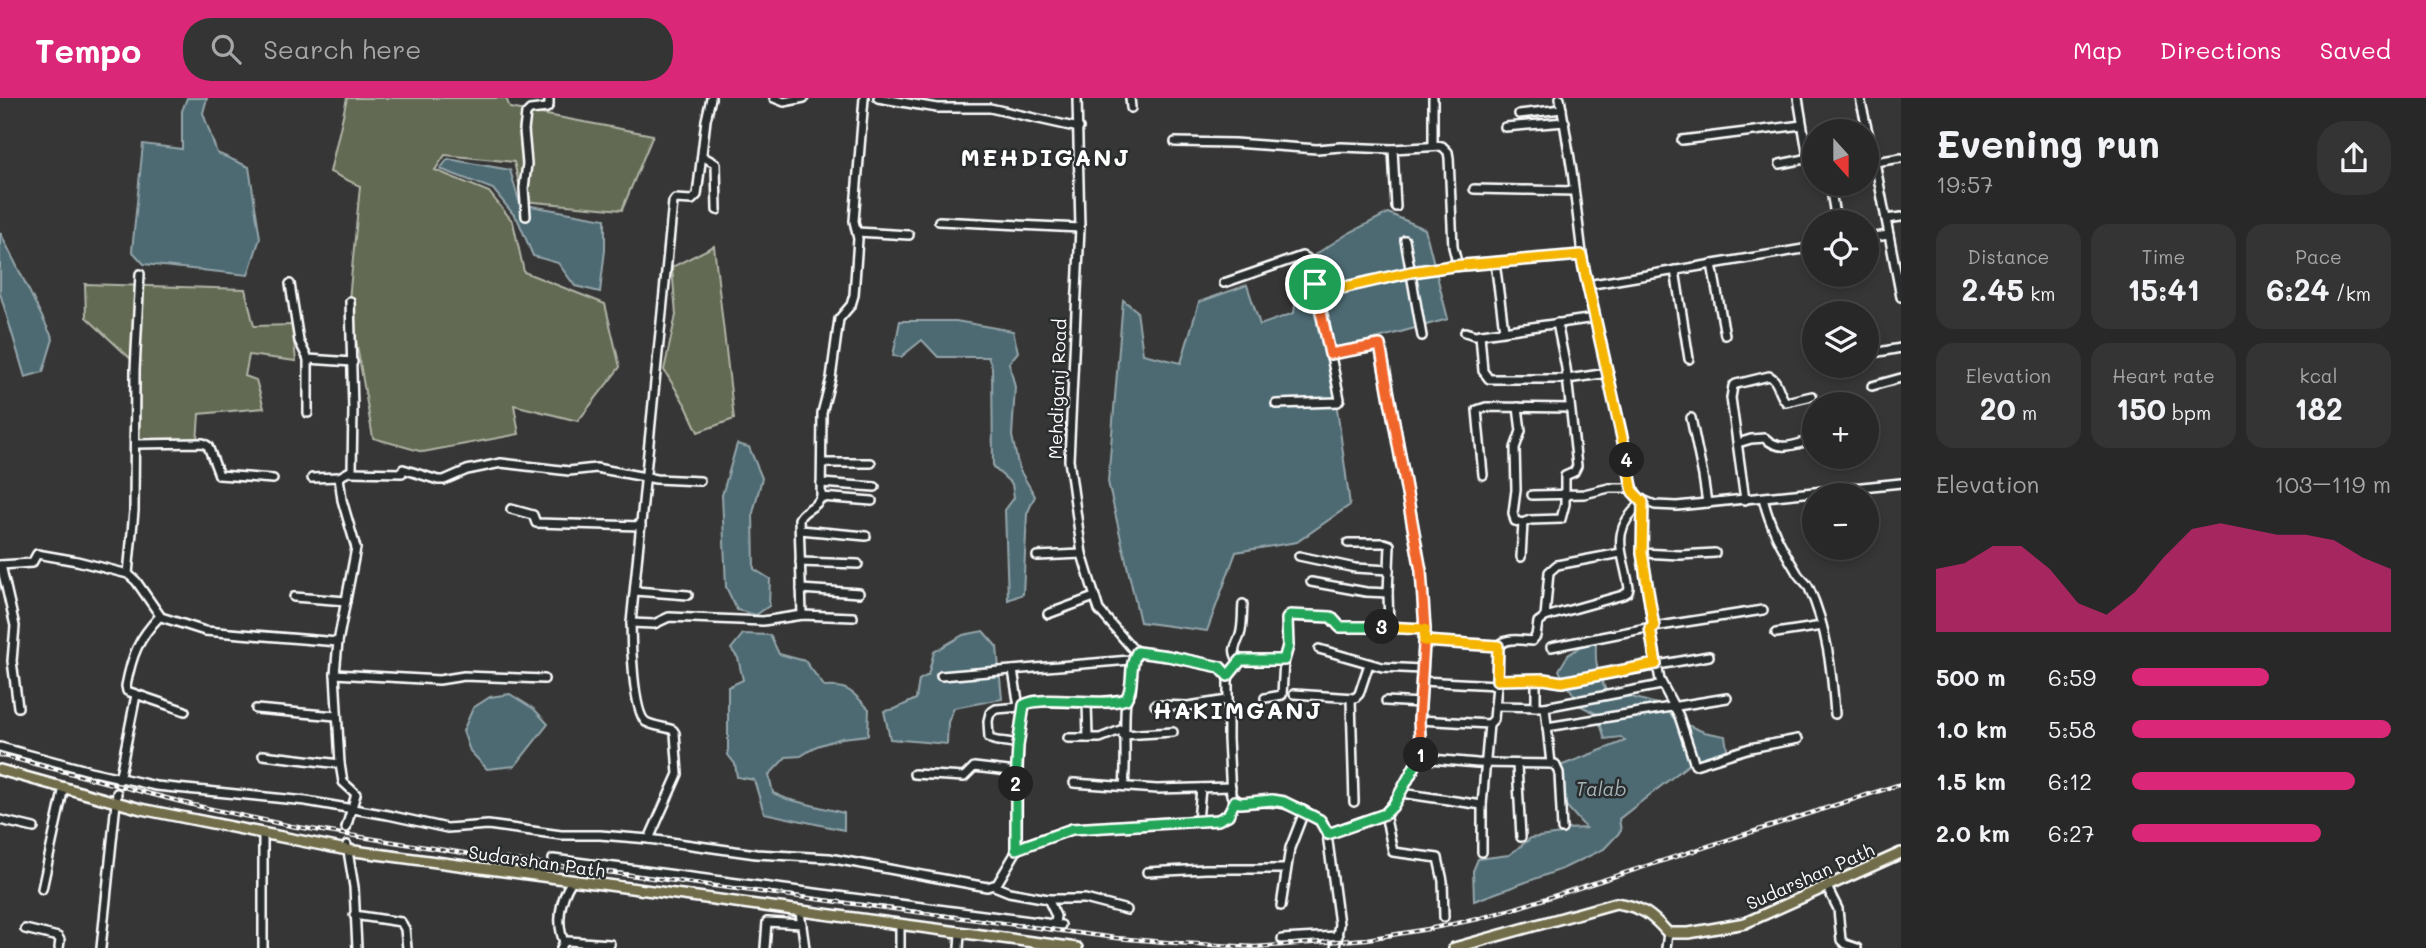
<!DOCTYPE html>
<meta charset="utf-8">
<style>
body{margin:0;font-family:Mali,sans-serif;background:#353434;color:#f1f3f6;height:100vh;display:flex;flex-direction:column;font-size:26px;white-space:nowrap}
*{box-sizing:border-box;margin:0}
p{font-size:23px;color:#a5a6a8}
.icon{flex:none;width:38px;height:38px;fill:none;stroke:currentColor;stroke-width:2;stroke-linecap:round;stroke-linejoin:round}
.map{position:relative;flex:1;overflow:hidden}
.drawer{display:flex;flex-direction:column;background:#292828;width:525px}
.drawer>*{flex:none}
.needle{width:46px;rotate:159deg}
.controls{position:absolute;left:1802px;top:21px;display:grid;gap:14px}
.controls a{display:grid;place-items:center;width:77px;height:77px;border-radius:50%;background:#292828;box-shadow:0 4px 10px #0003,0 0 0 2px #454445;font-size:35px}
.pin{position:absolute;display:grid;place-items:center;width:60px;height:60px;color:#fff;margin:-30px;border:4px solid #fff;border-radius:50%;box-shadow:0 2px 7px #0007}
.km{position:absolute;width:35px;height:35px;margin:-18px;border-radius:50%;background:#222;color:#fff;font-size:19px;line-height:35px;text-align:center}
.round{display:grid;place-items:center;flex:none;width:74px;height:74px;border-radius:28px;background:#353434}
.summary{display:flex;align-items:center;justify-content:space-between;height:119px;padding:0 35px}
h1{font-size:38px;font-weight:700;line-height:52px}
.figures{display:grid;grid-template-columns:repeat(3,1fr);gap:10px;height:119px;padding:7px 35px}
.figures div{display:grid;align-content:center;border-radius:18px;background:#353434;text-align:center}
.figures b{font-size:30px;font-weight:700}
.figures small{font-size:19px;font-weight:400}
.figures p{font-size:19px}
.chart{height:196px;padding:14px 35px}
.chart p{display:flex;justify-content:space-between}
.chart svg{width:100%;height:126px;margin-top:7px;fill:#db2777;opacity:.7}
ul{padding:0 35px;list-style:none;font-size:23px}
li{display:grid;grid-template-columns:112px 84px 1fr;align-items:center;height:52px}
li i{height:18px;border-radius:9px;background:#db2777}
header{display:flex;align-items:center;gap:42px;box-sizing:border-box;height:98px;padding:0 35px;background:#db2777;color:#fff}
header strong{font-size:33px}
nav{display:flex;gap:38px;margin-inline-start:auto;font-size:24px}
.search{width:490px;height:63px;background:#353434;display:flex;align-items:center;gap:18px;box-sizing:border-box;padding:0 24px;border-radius:28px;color:#a5a6a8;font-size:26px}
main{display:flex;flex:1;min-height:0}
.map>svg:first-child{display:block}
.green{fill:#636b52;stroke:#b1b5a8;stroke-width:2}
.water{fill:#4e6b73;stroke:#95a6ab;stroke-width:2}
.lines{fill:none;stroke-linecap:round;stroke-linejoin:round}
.minor-tunnel{stroke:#4b4a4a;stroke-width:7;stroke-dasharray:7 3.5;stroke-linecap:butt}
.minor-casing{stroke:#fff;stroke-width:12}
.major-casing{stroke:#fff;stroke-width:14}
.minor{stroke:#2a2d2e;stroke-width:7}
.major{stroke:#716d4b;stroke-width:9}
.rail-casing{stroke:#fff;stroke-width:4.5}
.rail{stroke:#2a2d2e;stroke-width:2;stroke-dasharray:5;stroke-linecap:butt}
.split-1-casing{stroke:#fff;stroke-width:14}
.split-2-casing{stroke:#fff;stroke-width:14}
.split-3-casing{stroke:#fff;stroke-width:14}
.split-4-casing{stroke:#fff;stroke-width:14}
.split-5-casing{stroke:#fff;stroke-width:14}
.split-1{stroke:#f0652b;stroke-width:9}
.split-2{stroke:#22a559;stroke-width:9}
.split-3{stroke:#22a559;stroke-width:9}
.split-4{stroke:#f5b400;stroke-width:9}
.split-5{stroke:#f5b400;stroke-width:9}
.labels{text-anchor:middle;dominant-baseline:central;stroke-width:5;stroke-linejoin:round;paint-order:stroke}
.street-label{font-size:18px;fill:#fff;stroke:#2a2d2e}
.water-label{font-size:19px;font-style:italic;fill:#a6b5b9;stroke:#2a2d2e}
.district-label{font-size:24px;font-weight:bold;letter-spacing:2px;fill:#fff;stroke:#2a2d2e}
</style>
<header>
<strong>Tempo</strong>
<div class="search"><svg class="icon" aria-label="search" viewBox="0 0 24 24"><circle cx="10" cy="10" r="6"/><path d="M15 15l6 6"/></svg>Search here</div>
<nav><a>Map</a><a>Directions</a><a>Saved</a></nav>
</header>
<main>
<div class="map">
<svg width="1901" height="850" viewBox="0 0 1901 850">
<rect width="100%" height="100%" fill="#373636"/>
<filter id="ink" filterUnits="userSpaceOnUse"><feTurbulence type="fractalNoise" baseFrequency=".0143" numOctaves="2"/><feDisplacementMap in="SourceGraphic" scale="14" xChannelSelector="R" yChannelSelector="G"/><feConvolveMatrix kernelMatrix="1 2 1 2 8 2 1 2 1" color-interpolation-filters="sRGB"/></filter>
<g filter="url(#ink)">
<g class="green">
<polygon points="347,0 506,0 510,10 653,37 622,112 523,103 514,64 445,57 435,72 489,94 513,124 524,174 605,206 620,269 578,323 514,307 519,336 423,354 373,340 349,202 360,88 330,74"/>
<polygon points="714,148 734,321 698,334 686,308 664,272 676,217 672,169"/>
<polygon points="85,186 245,191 254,228 292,227 296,263 249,257 245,278 256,282 264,310 199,316 197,345 129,340 134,264 86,219"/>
</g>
<g class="water">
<polygon points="187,0 207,0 203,15 217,55 249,69 260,140 248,177 144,166 132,153 143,46 182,51 182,13"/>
<polygon points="448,61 510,72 520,106 605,121 605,152 600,194 575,188 558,165 533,158 518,122 493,91 440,71"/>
<polygon points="1388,115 1425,131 1448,221 1353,247 1330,258 1350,407 1297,444 1236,454 1207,533 1140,524 1108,384 1123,202 1137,213 1143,256 1181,265 1199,204 1247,187 1260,227 1294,215 1300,166 1349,135"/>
<polygon points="0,134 53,241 43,274 25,279 0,195"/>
<polygon points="900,223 956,223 1013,233 1018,254 1009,265 1015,289 1012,338 1019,371 1035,398 1027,416 1023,496 1008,502 1005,412 1014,400 1012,386 993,369 992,269 988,259 938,259 922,242 901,259 893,258"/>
<polygon points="737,346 749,349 762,380 753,415 754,471 770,481 769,508 756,517 737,512 726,489 722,397"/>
<polygon points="983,533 997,549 1002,601 954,610 948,624 947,646 890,641 884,613 895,611 916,601 919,582 928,577 934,554 963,537"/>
<path d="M 743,536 L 770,537 L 779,556 L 805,563 L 825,589 C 849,587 853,595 869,611 L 868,637 L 842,640 L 817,648 L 801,658 L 786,659 L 769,677 L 773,695 L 787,701 L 844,715 L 844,732 L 764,715 L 754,682 L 737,679 L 735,666 L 728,657 L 728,589 L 743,582 L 738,560 L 731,551 Z"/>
<path d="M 1597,538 C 1594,559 1596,574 1606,592 L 1664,608 L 1675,622 L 1704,634 L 1725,638 L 1728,657 L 1700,661 L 1697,660 L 1619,721 L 1621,733 L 1604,751 L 1562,771 L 1474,803 L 1473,773 L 1478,761 L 1509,757 L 1531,740 L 1561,736 L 1565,731 L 1586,730 L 1562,703 L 1560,668 L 1625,643 L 1621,639 L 1605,641 L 1597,616 L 1579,607 C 1574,594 1564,585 1559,572 L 1568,557 Z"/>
<polygon points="510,596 534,611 548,626 515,668 487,671 470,653 463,633 473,610 490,599"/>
</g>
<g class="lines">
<polyline class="minor-tunnel" points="346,730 347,747"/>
<g class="minor-casing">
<g id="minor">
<polyline points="774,0 784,4 804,0"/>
<polyline points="878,0 937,10 990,10 1079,30"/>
<path d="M 1077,0 L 1080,130 L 1069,362 L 1082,456 L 1099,512 L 1131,549 L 1137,554 L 1168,558 L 1220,569 L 1228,577 L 1228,641 L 1231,697 L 1240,705 C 1274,702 1295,703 1323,725 L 1327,736 L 1339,826 L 1335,850"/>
<polyline points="1130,0 1131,10"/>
<polyline points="1433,0 1433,48"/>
<polyline points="1560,0 1572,73 1584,172 1625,349 1631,386 1638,400 1655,407 1677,408 1901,385"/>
<polyline points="1798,0 1808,60"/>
<polyline points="1860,0 1875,64 1901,199"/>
<polyline points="1519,16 1562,11"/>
<polyline points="1505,29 1565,24"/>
<polyline points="1682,42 1802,27"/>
<polyline points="1175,44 1234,45 1317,51 1341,49 1393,51 1442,48 1448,54 1449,60 1453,149 1458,168"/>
<polyline points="1393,51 1396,109"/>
<polyline points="702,58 716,66 717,112"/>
<polyline points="1875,64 1901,60"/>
<polyline points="1780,66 1815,59"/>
<polyline points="1474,91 1574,93"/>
<polyline points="1832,99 1836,124"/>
<polyline points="526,118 524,90 527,66 524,32 526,16 530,12 547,10 549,7 549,0"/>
<polyline points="1886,121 1901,119"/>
<polyline points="939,123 1080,130"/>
<polyline points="857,134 909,137"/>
<polyline points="1867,140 1889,137"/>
<polyline points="1405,142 1422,238"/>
<polyline points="1495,164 1504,232"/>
<polyline points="1712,166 1725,237"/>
<polyline points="1675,172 1689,261"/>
<polyline points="1224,185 1302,158 1307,160 1316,186 1324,193 1411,175 1452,168 1581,157"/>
<polyline points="290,186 299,243 308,261 353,264"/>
<polyline points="1587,187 1815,149"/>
<polyline points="1465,234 1475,237 1595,220"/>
<polyline points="1480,236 1483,273 1489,281 1567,281 1608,275"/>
<polyline points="1867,256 1901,250"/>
<polyline points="1872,288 1901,280"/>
<polyline points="1276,306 1338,304 1340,301 1316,187"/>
<polyline points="1518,309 1521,333 1515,350 1516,392 1513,415 1515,423 1523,425"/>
<polyline points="308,315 308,261"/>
<polyline points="1691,320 1703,378 1707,405"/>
<path d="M 1738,345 L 1751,341 L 1765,340 C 1781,355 1795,346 1815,341"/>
<polyline points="135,346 203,345 208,348 219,377 273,381"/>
<polyline points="822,365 871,365"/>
<polyline points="403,371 438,382 444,382 467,372 501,365 569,373 596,370 656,381 700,383"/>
<polyline points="350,374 402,375"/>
<polyline points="1483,377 1477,312 1486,309 1570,310"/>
<polyline points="312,380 339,379"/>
<polyline points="821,385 875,389"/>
<polyline points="1532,397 1584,396 1609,390 1633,390"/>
<polyline points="821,399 872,403"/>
<path d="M 1763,400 C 1770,429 1781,448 1796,473 C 1799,480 1806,483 1809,490 C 1827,529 1832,574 1835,616"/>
<path d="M 1745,402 L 1731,300 L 1733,288 L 1736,286 L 1769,278 C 1779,282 1778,296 1786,304 L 1812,298"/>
<polyline points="1643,404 1642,455 1680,457 1715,455"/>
<polyline points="511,411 533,417 536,425 641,428"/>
<polyline points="800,432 866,438"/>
<polyline points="1348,445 1384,445 1390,447 1388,495 1389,529 1425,531"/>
<polyline points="1642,455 1653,529"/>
<polyline points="1037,458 1082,456"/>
<polyline points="1299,458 1355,470 1389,472"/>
<polyline points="1521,459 1523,425 1530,422 1561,421 1565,406 1565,378 1574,374 1577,368 1566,270 1557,225"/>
<polyline points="800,464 858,466"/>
<polyline points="0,467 32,465 37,456 77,463 128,476 136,483 161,519 205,533 338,544 335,576 340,666 343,684 356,696 346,730"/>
<polyline points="1,467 15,528 12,563 18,609"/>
<polyline points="128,476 134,413 135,272 140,176"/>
<polyline points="1311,484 1366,494 1388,495"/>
<polyline points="801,491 859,495"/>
<polyline points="635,493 688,497"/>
<polyline points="294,499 346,503"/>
<polyline points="1048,516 1094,499"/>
<path d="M 802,517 L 799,421 C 803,411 817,410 821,399 L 822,315 L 831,280 L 839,221 L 851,207 L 854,197 L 858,141 L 854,123 L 864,0"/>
<path d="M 160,518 C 138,541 132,557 126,588 L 127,593 L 185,613"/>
<polyline points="1545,519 1549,474 1557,467 1621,455"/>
<polyline points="631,525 654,526 669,519 763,523 802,517 853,519"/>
<polyline points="1650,530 1660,582 1679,618 1695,667 1750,650 1798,641"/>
<polyline points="1776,535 1822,528"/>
<polyline points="1424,543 1498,548"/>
<polyline points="338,544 356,450 342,402 339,379 352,372 353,311 350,203"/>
<polyline points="1551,549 1647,530 1763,512"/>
<polyline points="1319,551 1382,569 1421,571"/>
<path d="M 1239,564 C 1230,550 1237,548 1240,537 C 1243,528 1242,515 1243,506"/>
<polyline points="1013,572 1019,609"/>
<polyline points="335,576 439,582 464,578 544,581"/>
<polyline points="1228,577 1241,563 1284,562 1288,548 1287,521 1290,518 1331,519 1340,529 1389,529"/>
<polyline points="941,578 1130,562 1135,558"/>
<polyline points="1536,581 1536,609"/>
<polyline points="1497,582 1544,581 1562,584 1709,558"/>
<path d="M 1421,583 L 1497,587 L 1498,548 C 1507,539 1520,542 1532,543 L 1536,538 L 1538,524 L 1545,519 L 1623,497 L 1628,494 L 1629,490 C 1623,452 1608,433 1643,404"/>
<polyline points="1294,596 1355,600 1359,596 1369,566"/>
<polyline points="1265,600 1282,597 1284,562"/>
<polyline points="1351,601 1354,704"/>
<polyline points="1386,603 1420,605"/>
<polyline points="1087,605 1088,640"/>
<polyline points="1155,607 1188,608 1228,602"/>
<polyline points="1495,608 1545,609 1661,587"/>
<polyline points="1545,609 1551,666"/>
<polyline points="256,611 336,618"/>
<polyline points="1419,622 1489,626 1482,707 1482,754"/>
<polyline points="1489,626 1494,621 1497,587"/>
<polyline points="1547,629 1727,600"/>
<polyline points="1123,637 1173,634"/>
<polyline points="1068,640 1100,640 1123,631"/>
<polyline points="1018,648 1024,607"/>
<polyline points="0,649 90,673 156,688 306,703 388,717 447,730 488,727 561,737 600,737 649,741 756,756 829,760 987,789 997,786 1019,749 1072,731 1218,722 1228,717 1235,703"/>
<polyline points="263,657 340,666"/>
<polyline points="1420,660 1477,665 1555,666 1559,675 1562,731"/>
<polyline points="1517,667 1521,739"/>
<polyline points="914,676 964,679 974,669 1017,674"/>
<polyline points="119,682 136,597"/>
<polyline points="1074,685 1157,691 1231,689"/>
<path d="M 1124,688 C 1127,659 1123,631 1126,601"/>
<polyline points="1401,695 1482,707"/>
<polyline points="1385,716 1393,754 1438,760 1443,783 1444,819"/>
<polyline points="0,722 34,730"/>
<polyline points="1198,723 1201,690"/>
<polyline points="1327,736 1385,716 1401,695 1422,654 1419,622 1425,531 1421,473 1380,247 1330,256"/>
<path d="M 649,741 L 678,676 L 675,635 L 673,632 C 665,629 653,628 646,624 C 633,615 631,542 631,525 L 673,104 L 675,101 L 692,102 L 697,97 L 706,22 L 711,0"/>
<polyline points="347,747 354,789 357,850"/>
<path d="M 1016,751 L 1018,648 C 1010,641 997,646 989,640 L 988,623 L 990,615 L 996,611 L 1021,609 L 1034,603 L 1095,605 L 1126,601 L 1131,593 L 1132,561"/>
<polyline points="553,761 1061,827"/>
<polyline points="1147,774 1206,771 1285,771"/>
<polyline points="994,788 1009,794 1048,801 1056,818 1055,826"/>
<polyline points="1827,789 1838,811 1841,842 1845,846 1857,850"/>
<polyline points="42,791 64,689"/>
<polyline points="1048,801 1085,801 1127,812"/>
<polyline points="1281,808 1290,750 1304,714"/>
<polyline points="800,814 805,850"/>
<polyline points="354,817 401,824 405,831 407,850"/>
<polyline points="25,831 58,839 60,842 59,850"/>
<polyline points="1282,841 1338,838"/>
<path d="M 564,844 C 556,825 560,802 571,784"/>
<polyline points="101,850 117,695"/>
<polyline points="263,850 263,737"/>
<polyline points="561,850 564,844 568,843 610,846"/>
<polyline points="765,850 767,824 802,826"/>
<polyline points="900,850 900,828"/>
<polyline points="959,850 960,836"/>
<polyline points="1666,850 1668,835"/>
</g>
</g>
<g class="major-casing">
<g id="major">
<polyline points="0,672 141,711 347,752 1077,850"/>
<path d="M 1454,850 L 1616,805 C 1642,809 1651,816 1668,835 L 1689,835 L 1745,825 L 1901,755"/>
</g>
</g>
<use href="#minor" class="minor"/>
<use href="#major" class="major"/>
<g class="rail-casing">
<polyline id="rail" points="0,657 193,707 291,728 483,758 1116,840 1177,845 1255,849 1367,841 1428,831 1478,821 1516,810 1901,686"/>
</g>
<use href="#rail" class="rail"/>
</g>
</g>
<g class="lines" filter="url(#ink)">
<g class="split-1-casing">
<polyline id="split-1" points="1315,186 1330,256 1380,247 1421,473 1425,531 1419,622 1421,657"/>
</g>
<g class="split-2-casing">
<polyline id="split-2" points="1016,686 1016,751 1072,731 1218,722 1228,717 1235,703 1240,705 1272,702 1284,704 1320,722 1328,736 1385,716 1393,708 1421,657"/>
</g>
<g class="split-3-casing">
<path id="split-3" d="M 1016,686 L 1018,648 L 1024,607 C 1042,596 1099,610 1126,601 C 1135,587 1128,569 1137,554 L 1168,558 L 1220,569 L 1228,578 L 1241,562 L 1284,562 L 1288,548 L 1287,521 L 1290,517 L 1331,519 L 1340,529 L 1382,529"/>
</g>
<g class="split-4-casing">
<polyline id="split-4" points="1382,529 1425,531 1424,543 1498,548 1497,582 1544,581 1562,584 1656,566 1650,530 1654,529 1642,455 1643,404 1633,394 1627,362"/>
</g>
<g class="split-5-casing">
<polyline id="split-5" points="1315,186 1324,193 1329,193 1411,174 1452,168 1581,157 1627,362"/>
</g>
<use href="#split-1" class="split-1"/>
<use href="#split-2" class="split-2"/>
<use href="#split-3" class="split-3"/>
<use href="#split-4" class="split-4"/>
<use href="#split-5" class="split-5"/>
</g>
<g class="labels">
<g class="street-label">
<text transform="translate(1057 291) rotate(-88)">Mehdiganj Road</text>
<text transform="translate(537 763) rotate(8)">Sudarshan Path</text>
<text transform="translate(1810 778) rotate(-24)">Sudarshan Path</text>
</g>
<g class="water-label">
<text x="1601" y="690">Talab</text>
</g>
<g class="district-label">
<text x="1046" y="58">MEHDIGANJ</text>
<text x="1238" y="611">HAKIMGANJ</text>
</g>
</g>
</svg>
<div class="controls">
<a><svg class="needle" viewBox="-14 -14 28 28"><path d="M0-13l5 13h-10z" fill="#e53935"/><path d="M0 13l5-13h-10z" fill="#a5a6a8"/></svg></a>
<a><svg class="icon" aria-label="locate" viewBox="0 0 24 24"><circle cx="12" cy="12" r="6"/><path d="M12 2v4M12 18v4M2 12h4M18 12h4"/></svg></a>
<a><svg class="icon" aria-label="layers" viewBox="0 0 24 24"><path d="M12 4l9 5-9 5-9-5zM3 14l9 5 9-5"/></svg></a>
<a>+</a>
<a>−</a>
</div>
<div class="pin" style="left:1315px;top:186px;background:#1e9e55"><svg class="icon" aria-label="arrive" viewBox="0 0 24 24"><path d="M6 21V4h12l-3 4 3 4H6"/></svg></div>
<b class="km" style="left:1421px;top:657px">1</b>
<b class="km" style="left:1016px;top:686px">2</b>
<b class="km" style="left:1382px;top:529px">3</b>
<b class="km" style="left:1627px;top:362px">4</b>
</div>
<section class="drawer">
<div class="summary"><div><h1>Evening run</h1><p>19:57</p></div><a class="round"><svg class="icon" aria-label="share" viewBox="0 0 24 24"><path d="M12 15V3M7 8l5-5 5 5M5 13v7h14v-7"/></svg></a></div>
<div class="figures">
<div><p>Distance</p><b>2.45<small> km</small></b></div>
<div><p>Time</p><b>15:41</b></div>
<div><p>Pace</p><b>6:24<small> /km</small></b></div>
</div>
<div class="figures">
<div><p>Elevation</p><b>20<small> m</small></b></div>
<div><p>Heart rate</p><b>150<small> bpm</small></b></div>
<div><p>kcal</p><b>182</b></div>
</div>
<div class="chart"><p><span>Elevation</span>103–119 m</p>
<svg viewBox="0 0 160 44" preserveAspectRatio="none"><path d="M0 44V22L10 20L20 14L30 14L40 22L50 34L60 38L70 30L80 18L90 8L100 6L110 8L120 10L130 10L140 12L150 18L160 22V44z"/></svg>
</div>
<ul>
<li><b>500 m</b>6:59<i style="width:53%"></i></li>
<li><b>1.0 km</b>5:58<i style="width:100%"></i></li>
<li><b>1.5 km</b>6:12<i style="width:86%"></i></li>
<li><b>2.0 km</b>6:27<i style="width:73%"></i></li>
</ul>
</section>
</main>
